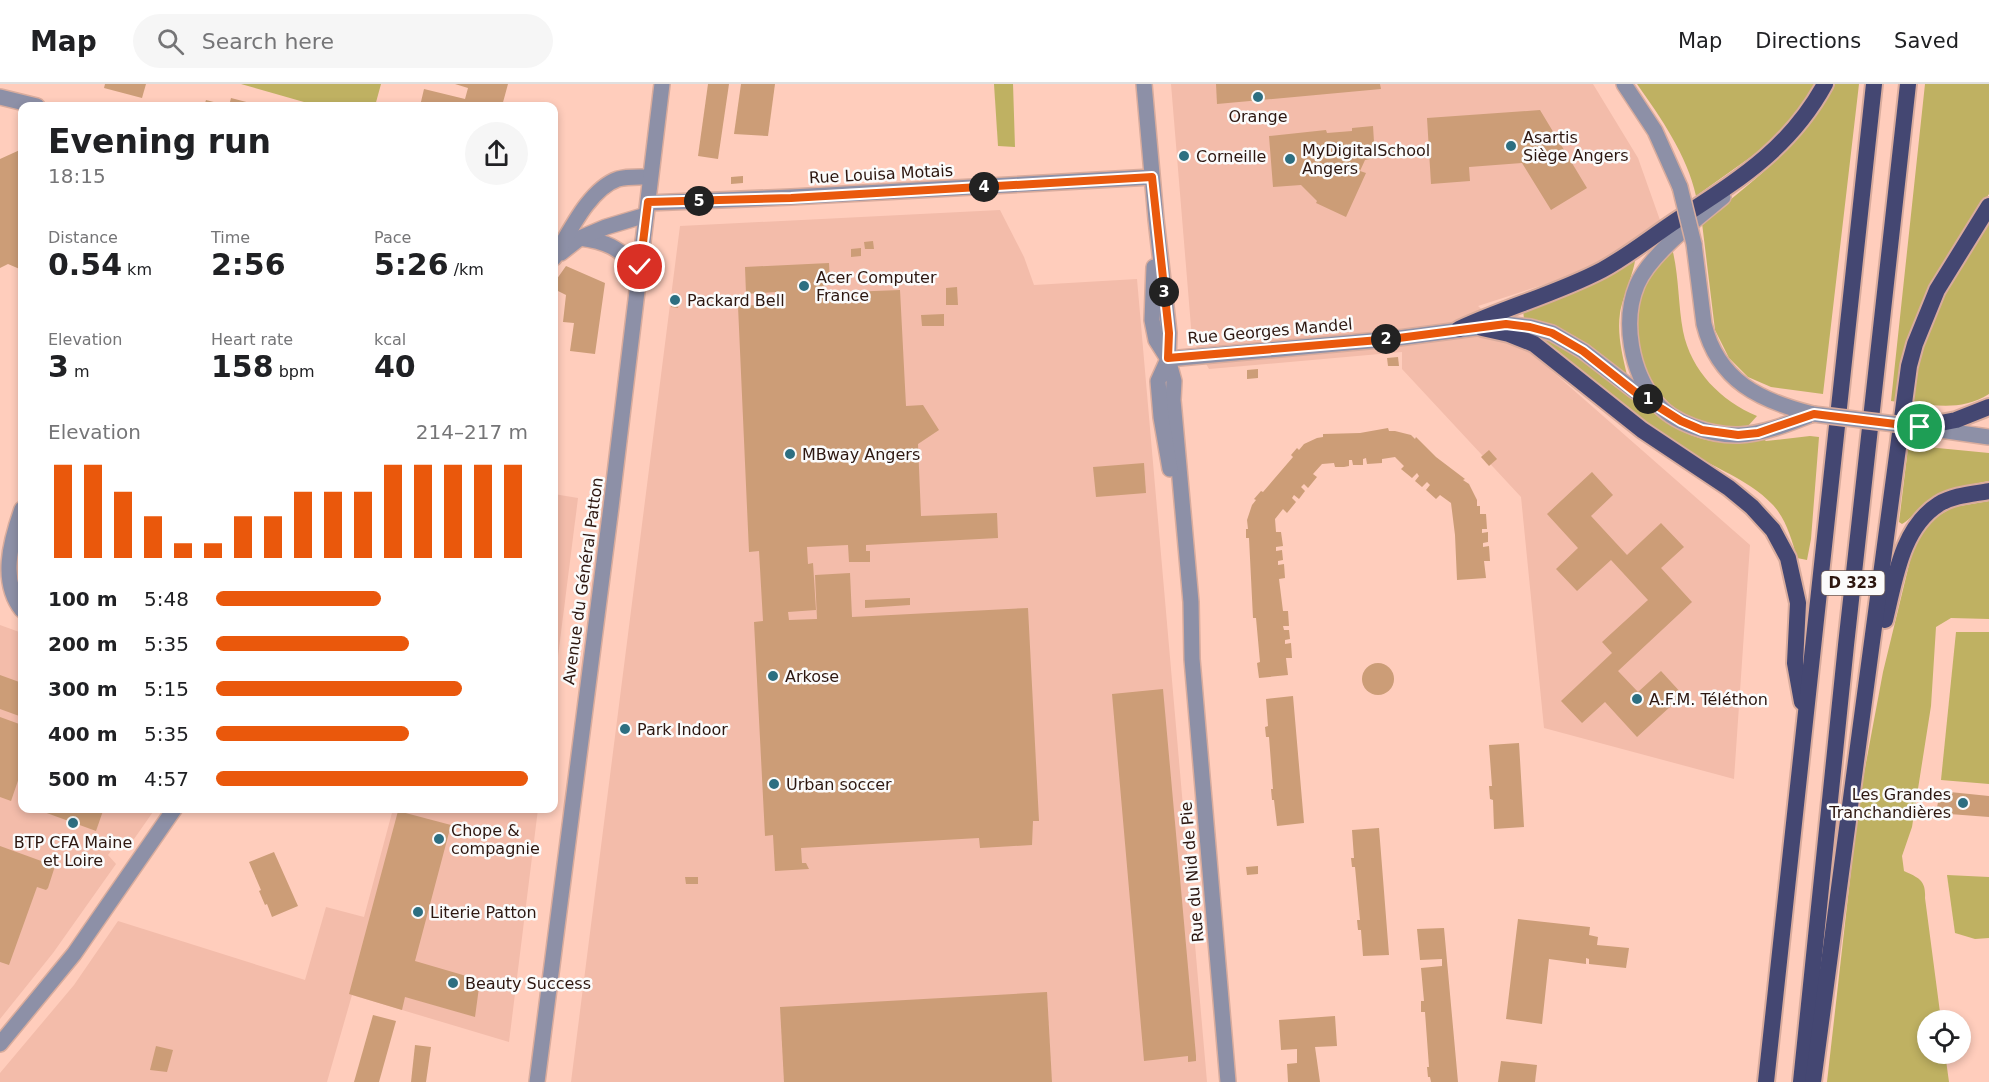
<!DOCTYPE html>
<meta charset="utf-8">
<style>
body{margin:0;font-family:"DejaVu Sans",sans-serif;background:#f6f6f6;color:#202124;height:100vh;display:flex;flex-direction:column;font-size:22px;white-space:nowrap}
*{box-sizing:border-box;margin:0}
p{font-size:20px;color:#757577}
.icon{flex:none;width:33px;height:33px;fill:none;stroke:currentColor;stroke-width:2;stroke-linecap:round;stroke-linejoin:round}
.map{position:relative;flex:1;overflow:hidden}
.drawer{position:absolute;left:18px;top:18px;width:540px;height:711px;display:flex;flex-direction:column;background:#fff;border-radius:12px;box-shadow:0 3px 9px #0003}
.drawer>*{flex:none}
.buttons{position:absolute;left:1917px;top:926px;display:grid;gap:12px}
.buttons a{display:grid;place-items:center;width:54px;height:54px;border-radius:50%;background:#fff;box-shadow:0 3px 9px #0003;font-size:30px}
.pin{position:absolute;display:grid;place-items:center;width:51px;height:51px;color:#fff;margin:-26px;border:3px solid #fff;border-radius:50%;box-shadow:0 2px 6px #0007}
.km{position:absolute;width:30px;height:30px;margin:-15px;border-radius:50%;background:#222;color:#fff;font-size:16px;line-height:30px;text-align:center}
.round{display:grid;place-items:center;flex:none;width:63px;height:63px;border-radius:32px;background:#f6f6f6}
.overview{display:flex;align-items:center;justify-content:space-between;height:102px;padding:0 30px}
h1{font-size:33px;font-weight:800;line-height:45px}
.metrics{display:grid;grid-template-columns:repeat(3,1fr);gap:9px;height:102px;padding:6px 30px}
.metrics div{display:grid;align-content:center}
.metrics b{font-size:30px;font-weight:800}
.metrics small{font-size:16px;font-weight:400}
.metrics p{font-size:16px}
.chart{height:168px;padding:12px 30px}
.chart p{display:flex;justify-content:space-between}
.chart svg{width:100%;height:108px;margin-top:6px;stroke:#ea580c;stroke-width:6}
ul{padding:0 30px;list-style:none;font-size:20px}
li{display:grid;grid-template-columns:96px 72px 1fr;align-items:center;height:45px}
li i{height:15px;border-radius:8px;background:#ea580c}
header{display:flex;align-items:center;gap:36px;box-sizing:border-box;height:84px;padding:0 30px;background:#fff;border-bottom:2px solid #e0e0e0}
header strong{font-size:28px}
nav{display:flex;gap:33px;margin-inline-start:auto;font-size:21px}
.search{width:420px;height:54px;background:#f6f6f6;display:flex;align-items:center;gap:15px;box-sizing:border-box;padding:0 21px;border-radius:33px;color:#757577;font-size:22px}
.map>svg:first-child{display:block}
.built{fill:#f3bcaa}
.green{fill:#bfb162}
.building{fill:#cc9d77}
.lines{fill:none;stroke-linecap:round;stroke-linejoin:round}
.minor-casing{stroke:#d9ac9d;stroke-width:18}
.tertiary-casing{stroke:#d9ac9d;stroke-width:18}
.trunk-casing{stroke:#d9ac9d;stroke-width:20}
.minor{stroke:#8d90a7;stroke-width:15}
.tertiary{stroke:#8d90a7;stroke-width:15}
.trunk{stroke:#444772;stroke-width:16}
.tertiary-bridge-casing{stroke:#d9ac9d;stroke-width:18;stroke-linecap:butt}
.tertiary-bridge{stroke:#8d90a7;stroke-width:15}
.route-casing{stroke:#fff;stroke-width:12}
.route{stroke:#ea580c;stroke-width:8}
.poi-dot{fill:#2d6f81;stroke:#fbfbfb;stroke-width:2}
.labels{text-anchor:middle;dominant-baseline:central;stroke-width:5;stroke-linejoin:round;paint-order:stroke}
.shield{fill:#fbfbfb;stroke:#6b5b56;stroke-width:1.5}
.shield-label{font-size:15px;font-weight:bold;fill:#2d1710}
.poi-label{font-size:16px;fill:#2d1710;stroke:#fbfbfb;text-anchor:start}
.street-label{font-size:16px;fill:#2d1710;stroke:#fbfbfb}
</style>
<header>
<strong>Map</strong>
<div class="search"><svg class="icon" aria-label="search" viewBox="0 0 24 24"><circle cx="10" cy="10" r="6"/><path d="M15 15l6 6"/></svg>Search here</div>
<nav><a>Map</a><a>Directions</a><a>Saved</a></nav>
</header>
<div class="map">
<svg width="1989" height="998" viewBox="0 0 1989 998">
<rect width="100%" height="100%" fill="#ffcdbc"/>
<g class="built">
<polygon points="1171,0 1593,0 1638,74 1661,139 1580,189 1478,222 1750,461 1734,695 1544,644 1521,413 1402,285 1402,268 1209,285 1192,255"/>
<polygon points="1000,126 1024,173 1034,201 1137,195 1207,998 571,998 680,142"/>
<polygon points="554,410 578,414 554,604"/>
<polygon points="0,541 22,549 22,724 155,725 134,755 121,753 108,771 116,780 53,869 0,935"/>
<polygon points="393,725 538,725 509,958 352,911 327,998 0,998 0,989 74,901 118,837 305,896 326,823 364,833"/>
</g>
<g class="green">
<polygon points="241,0 381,0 375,22 318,22"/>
<polygon points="994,0 1013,0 1015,63 998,62"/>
<path d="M 1637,0 L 1816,0 L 1791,39 L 1755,70 L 1696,112 C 1687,71 1661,34 1637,0 Z"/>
<path d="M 1835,0 L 1859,0 L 1823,310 L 1771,303 L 1748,293 L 1729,274 L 1715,246 L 1702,139 C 1751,98 1806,59 1835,0 Z"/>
<polygon points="1925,0 1989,0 1989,110 1947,176 1898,318 1891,317"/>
<path d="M 1989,139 L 1989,310 C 1963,326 1940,322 1911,319 C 1915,295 1918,270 1927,247 C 1941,208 1966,174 1989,139 Z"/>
<path d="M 1672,164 C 1679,191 1678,220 1683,247 C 1691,287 1721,317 1757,332 L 1748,342 C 1695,348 1656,322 1641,271 C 1634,248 1634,222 1644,200 C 1651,185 1662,175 1672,164 Z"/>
<path d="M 1635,174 C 1636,183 1622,215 1620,229 C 1617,250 1622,270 1627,291 L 1576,253 L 1547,240 L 1524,235 L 1523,226 Z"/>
<path d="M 1543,253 L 1552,255 C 1569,266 1587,276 1603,288 C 1636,312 1666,347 1707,356 C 1725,360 1744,357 1762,354 L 1766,357 L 1810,352 L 1819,353 L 1811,455 L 1807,476 L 1797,474 C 1792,456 1786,435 1773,421 C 1747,393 1702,379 1671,358 C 1624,328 1584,291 1542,255 Z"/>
<path d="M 1917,362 L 1989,369 L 1989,397 C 1969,401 1948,405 1930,415 C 1920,421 1913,434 1902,440 L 1899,438 L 1908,364 L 1917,365 Z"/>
<path d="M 1989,417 L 1989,535 L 1951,534 L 1936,543 L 1931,622 L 1912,743 L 1902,772 L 1904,787 C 1919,794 1926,796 1925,814 L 1941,936 L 1928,936 L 1928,969 L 1945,969 L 1949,998 L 1827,998 L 1859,716 L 1883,588 L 1915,456 L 1934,434 L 1954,423 Z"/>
<polygon points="1956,548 1989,548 1989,700 1941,696"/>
<polygon points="1947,791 1989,793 1989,854 1975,855 1955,849"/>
</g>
<g class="building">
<polygon points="105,0 146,0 142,14 104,4"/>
<polygon points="455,0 508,0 502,22 420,22 424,5 465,15 468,4"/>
<polygon points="708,0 729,0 718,75 698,72"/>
<polygon points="741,0 775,0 768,52 734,50"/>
<polygon points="1216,0 1380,0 1381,5 1217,20"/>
<polygon points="231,14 262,22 229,22"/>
<polygon points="206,16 229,22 204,22"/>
<polygon points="1540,26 1587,104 1551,126 1522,79 1469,83 1470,97 1431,100 1427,34"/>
<polygon points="1373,42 1375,74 1365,76 1360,87 1366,89 1346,133 1316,119 1317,117 1301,101 1273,103 1269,52 1326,46 1327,49 1352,47 1352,44"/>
<polygon points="22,65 22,186 8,180 0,184 0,75"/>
<polygon points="1187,65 1188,77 1182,78 1180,66"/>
<polygon points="743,92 743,99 731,100 731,93"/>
<polygon points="873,157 874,165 865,165 864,158"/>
<polygon points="861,164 861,172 851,173 851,165"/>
<polygon points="829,179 830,201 822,202 822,209 900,206 906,322 923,321 939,346 918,360 921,432 997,429 998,454 866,461 866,467 870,467 870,478 849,478 848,461 807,463 808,480 813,479 816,526 788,528 789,536 817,535 815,491 850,489 852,533 1028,524 1039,737 1033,737 1032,761 980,764 979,754 801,764 802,779 806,779 809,785 775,787 773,751 765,752 754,538 763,537 759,467 749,468 738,222 776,220 776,208 746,210 745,183"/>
<polygon points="566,182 605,199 595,270 570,267 574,239 563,238 566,211 554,205 554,199"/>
<polygon points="957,203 958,221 946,221 946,204"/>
<polygon points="673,209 680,210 678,224 671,223"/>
<polygon points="944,230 944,242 922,242 921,231"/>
<polygon points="1398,273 1399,282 1388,282 1387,274"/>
<polygon points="1258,285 1258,294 1247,295 1247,286"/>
<polygon points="1388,344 1389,347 1395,347 1411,351 1415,355 1416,353 1436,373 1465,395 1463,396 1469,400 1477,416 1477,422 1480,422 1480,430 1486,430 1487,445 1482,445 1482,449 1488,448 1488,458 1483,459 1483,463 1489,462 1490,477 1484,477 1486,494 1457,496 1455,451 1451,419 1440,411 1436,415 1426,406 1430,401 1427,398 1422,403 1415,397 1419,392 1417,389 1412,394 1401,385 1404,382 1395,373 1382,375 1382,379 1367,380 1366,374 1363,375 1363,381 1353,381 1352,376 1349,376 1349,382 1344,383 1335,383 1334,379 1322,380 1313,390 1317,393 1308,404 1304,400 1301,403 1305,407 1299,415 1294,411 1292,414 1296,418 1287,429 1283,425 1275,435 1276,448 1281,448 1283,462 1276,463 1276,467 1282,466 1283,476 1278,477 1278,481 1284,480 1285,494 1279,495 1283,527 1288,527 1289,542 1283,542 1284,546 1289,546 1290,555 1285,556 1285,560 1291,559 1292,574 1286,574 1288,591 1259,594 1257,579 1260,578 1256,534 1253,534 1249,454 1246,454 1246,445 1248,445 1247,436 1252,421 1256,416 1254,415 1261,407 1263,408 1293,373 1291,371 1297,364 1299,366 1304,360 1317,354 1323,353 1323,350 1360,349"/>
<polygon points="1489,366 1497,375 1489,382 1481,373"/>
<polygon points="1144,379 1146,409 1096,413 1093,383"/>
<polygon points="1592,388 1613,411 1591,432 1627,471 1661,439 1684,463 1661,484 1692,518 1618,587 1638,608 1661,587 1683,611 1637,653 1605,618 1582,639 1561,617 1612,569 1602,558 1648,516 1611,476 1577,507 1556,485 1578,464 1547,430"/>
<polygon points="910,514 910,521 865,524 865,516"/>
<circle cx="1378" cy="595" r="16"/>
<polygon points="0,591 22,599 22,633 0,625"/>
<polygon points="1163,605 1196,972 1196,977 1188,978 1188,972 1144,977 1112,610"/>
<polygon points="1293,612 1304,739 1277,742 1274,716 1272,716 1271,705 1273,705 1269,653 1266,653 1265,643 1268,642 1266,615"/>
<polygon points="0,633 22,641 22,685 11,717 0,713"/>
<polygon points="622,639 629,640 628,651 621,650"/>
<polygon points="1519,659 1524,743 1494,745 1493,716 1490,715 1489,702 1492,702 1489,661"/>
<polygon points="1940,707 1989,712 1989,733 1936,729"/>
<polygon points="33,724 104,724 96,747"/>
<polygon points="398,727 451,741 415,877 480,896 475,933 405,913 402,926 349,910"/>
<polygon points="1379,744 1389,871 1363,872 1361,846 1358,846 1357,836 1360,836 1355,783 1352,783 1351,774 1354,774 1352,746"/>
<polygon points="0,762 55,782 48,804 46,806 37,803 9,881 0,878"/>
<polygon points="274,768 298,822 272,833 267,820 265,821 259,807 261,806 249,778"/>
<polygon points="1258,782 1258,790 1247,791 1246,783"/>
<polygon points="685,793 698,793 698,800 686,800"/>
<polygon points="1518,835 1590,843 1589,851 1598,853 1597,861 1629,864 1626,884 1589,880 1589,875 1586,874 1586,880 1549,875 1542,940 1506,935"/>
<polygon points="1444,844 1458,998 1431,998 1430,993 1428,993 1427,983 1429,983 1425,928 1421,928 1421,917 1424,917 1421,884 1442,882 1442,875 1420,876 1417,845"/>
<polygon points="1047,908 1052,998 784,998 780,923"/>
<polygon points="373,931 396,937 379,998 354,998"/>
<polygon points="1335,932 1337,962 1315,963 1320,998 1288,998 1287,980 1297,979 1297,965 1281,966 1279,936"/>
<polygon points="415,961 431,963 426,998 411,998"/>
<polygon points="156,962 173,966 167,988 150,986"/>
<polygon points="1501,977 1537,981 1535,998 1498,998"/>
</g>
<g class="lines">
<g class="minor-casing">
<g id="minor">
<polyline points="1144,0 1156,135 1169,249 1168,275 1174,297 1173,316 1191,518 1192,575 1228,998"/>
<polyline points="0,13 37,22"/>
<path d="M 1723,113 C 1698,134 1650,170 1637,201 C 1622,237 1631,288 1656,318 C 1672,339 1712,352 1739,351 C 1764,350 1790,339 1813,330"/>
<polyline points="648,119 791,113 1152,93"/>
<polyline points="1154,183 1152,236 1156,256 1168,275"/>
<polyline points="1168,275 1391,255 1506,240 1530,243 1552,249 1583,267 1635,307 1657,320"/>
<polyline points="1168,275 1158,297 1161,333 1170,385"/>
<path d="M 22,425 C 10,459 0,498 22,526"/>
</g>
</g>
<g class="tertiary-casing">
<g id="tertiary">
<polyline points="1624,0 1655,47 1680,103"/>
<path d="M 580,154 C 610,158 617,165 640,183"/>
<path d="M 1694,160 L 1704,240 C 1718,297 1760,317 1813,330"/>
<polyline points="561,169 580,154 606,143 646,131"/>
<path d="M 554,174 C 569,149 589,105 618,95 C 628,92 640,93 650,93"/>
<polyline points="1926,344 1989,353"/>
<polyline points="0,960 74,870 175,724"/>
<polyline points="537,998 611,423 662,0"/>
</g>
</g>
<g class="trunk-casing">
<g id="trunk">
<polyline points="1482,244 1509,250 1534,260 1642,346 1729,404 1752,423 1773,446 1788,474 1798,519 1795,579 1802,618"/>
<path d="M 1459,245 C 1506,223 1556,210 1602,186 C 1626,173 1649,155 1671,140 C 1733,99 1788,68 1825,0"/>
<polyline points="1920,343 1956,336 1989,323"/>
<path d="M 1885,536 C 1895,496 1901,444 1939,420 C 1954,411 1973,410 1989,407"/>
<polyline points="1766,998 1874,0"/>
<polyline points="1801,998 1846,561 1908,0"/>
<polyline points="1813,998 1909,282 1915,260 1937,206 1989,122"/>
</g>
</g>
<use href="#minor" class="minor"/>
<use href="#tertiary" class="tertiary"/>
<use href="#trunk" class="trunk"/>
<g class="tertiary-bridge-casing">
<g id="tertiary-bridge">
<polyline points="1680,103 1694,160"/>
<polyline points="1813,330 1920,343"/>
</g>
</g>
<use href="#tertiary-bridge" class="tertiary-bridge"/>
</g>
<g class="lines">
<g class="route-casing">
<polyline id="route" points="640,183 648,118 791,114 1152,93 1169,249 1168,274 1391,255 1506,240 1530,243 1552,249 1583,267 1635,308 1681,337 1702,346 1738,351 1758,349 1814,330 1920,343"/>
</g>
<use href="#route" class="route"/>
</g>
<g class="poi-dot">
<circle cx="1258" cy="13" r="6"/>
<circle cx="1511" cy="62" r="6"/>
<circle cx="1184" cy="72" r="6"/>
<circle cx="1290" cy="75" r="6"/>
<circle cx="804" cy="202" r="6"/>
<circle cx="675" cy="216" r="6"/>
<circle cx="790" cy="370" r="6"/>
<circle cx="773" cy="592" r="6"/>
<circle cx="1637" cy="615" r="6"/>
<circle cx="625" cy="645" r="6"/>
<circle cx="774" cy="700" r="6"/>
<circle cx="1963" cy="719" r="6"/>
<circle cx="73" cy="739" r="6"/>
<circle cx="439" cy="755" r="6"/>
<circle cx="418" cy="828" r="6"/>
<circle cx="453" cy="899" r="6"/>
</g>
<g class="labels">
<rect class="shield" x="1821.5" y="487" width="63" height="24" rx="4.5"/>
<g class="shield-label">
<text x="1853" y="499">D 323</text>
</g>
<g class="poi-label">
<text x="1258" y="32" text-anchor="middle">Orange</text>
<text x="1523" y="53">Asartis<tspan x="1523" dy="18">Siège Angers</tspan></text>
<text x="1302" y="66">MyDigitalSchool<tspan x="1302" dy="18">Angers</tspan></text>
<text x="1196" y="72">Corneille</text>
<text x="816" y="193">Acer Computer<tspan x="816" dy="18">France</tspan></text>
<text x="687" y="216">Packard Bell</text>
<text x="802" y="370">MBway Angers</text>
<text x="785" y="592">Arkose</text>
<text x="1649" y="615">A.F.M. Téléthon</text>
<text x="637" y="645">Park Indoor</text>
<text x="786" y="700">Urban soccer</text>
<text x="1951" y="710" text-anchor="end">Les Grandes<tspan x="1951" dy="18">Tranchandières</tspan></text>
<text x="451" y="746">Chope &amp;<tspan x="451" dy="18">compagnie</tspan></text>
<text x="73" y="758" text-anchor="middle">BTP CFA Maine<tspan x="73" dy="18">et Loire</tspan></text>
<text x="430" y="828">Literie Patton</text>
<text x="465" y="899">Beauty Success</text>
</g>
<g class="street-label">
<text transform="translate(881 90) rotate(-3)">Rue Louisa Motais</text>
<text transform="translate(1270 247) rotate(-5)">Rue Georges Mandel</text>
<text transform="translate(583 497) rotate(-82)">Avenue du Général Patton</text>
<text transform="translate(1192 788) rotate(-95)">Rue du Nid de Pie</text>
</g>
</g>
</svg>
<div class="buttons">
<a><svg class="icon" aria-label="locate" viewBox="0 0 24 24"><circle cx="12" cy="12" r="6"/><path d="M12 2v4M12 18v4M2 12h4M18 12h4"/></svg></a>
</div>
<div class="pin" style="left:1920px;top:343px;background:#1e9e55"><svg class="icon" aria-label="arrive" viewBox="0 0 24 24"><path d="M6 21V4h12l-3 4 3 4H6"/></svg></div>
<div class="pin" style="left:640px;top:183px;background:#d93025"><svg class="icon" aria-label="check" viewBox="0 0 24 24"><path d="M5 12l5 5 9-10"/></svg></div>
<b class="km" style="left:1648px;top:315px">1</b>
<b class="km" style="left:1386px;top:255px">2</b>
<b class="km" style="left:1164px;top:208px">3</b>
<b class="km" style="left:984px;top:103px">4</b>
<b class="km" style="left:699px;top:117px">5</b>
<section class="drawer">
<div class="overview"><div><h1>Evening run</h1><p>18:15</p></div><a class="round"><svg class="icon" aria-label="share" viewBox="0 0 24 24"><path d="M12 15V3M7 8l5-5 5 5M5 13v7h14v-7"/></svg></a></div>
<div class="metrics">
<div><p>Distance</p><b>0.54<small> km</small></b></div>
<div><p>Time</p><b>2:56</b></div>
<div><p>Pace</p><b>5:26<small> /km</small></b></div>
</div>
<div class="metrics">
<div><p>Elevation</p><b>3<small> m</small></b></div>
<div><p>Heart rate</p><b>158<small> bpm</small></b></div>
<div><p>kcal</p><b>40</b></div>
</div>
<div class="chart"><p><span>Elevation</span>214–217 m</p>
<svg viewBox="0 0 160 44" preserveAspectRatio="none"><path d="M5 44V6M15 44V6M25 44V17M35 44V27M45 44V38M55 44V38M65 44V27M75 44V27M85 44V17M95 44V17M105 44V17M115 44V6M125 44V6M135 44V6M145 44V6M155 44V6"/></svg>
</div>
<ul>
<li><b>100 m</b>5:48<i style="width:53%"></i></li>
<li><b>200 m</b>5:35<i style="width:62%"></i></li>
<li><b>300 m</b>5:15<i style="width:79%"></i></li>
<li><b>400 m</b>5:35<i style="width:62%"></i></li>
<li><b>500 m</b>4:57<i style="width:100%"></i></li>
</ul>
</section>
</div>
